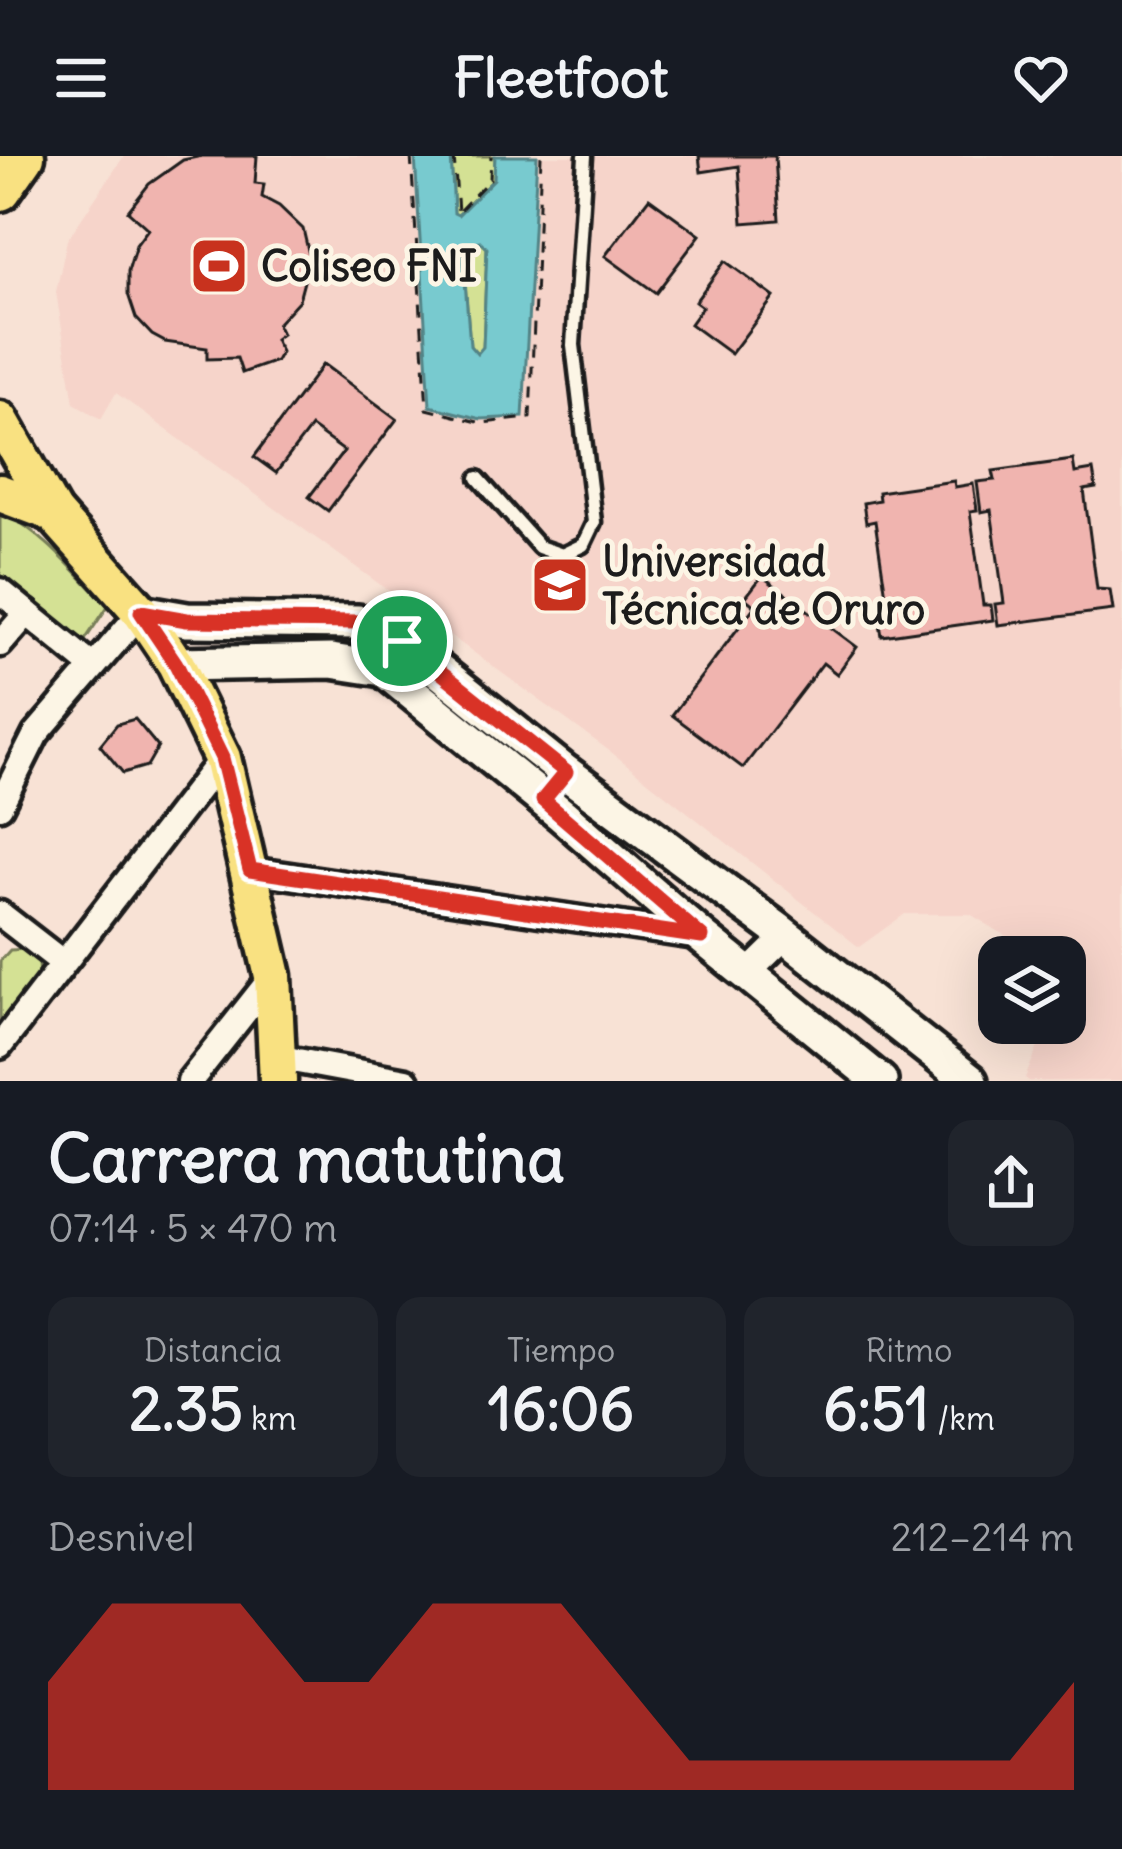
<!DOCTYPE html>
<html lang="es">
<meta charset="utf-8">
<style>
body{margin:0;font-family:Delius,sans-serif;background:#20242c;color:#f1f3f6;height:100vh;display:flex;flex-direction:column;font-size:45px;white-space:nowrap}
*{box-sizing:border-box;margin:0}
p{font-size:39px;color:#9ea1a6}
.icon{flex:none;width:66px;height:66px;fill:none;stroke:currentColor;stroke-width:2;stroke-linecap:round;stroke-linejoin:round}
.map{position:relative;height:925px;overflow:hidden}
.details{display:flex;flex-direction:column;background:#171b24;flex:1}
.details>*{flex:none}
.tools{position:absolute;left:978px;top:780px;display:grid;gap:24px}
.tools a{display:grid;place-items:center;width:108px;height:108px;border-radius:24px;background:#171b24;box-shadow:0 12px 48px #0002;font-size:60px}
.pin{position:absolute;display:grid;place-items:center;width:102px;height:102px;color:#fff;margin:-51px;border:6px solid #fff;border-radius:50%;box-shadow:0 3px 12px #0007}
.round{display:grid;place-items:center;flex:none;width:126px;height:126px;border-radius:24px;background:#20242c}
.summary{display:flex;align-items:center;justify-content:space-between;height:204px;padding:0 48px}
h1{font-size:66px;font-weight:800;line-height:90px}
.metrics{display:grid;grid-template-columns:repeat(3,1fr);gap:18px;height:204px;padding:12px 48px}
.metrics div{display:grid;align-content:center;border-radius:24px;background:#20242c;text-align:center}
.metrics b{font-size:60px;font-weight:800}
.metrics small{font-size:33px;font-weight:400}
.metrics p{font-size:33px}
.chart{height:336px;padding:24px 48px}
.chart p{display:flex;justify-content:space-between}
.chart svg{width:100%;height:216px;margin-top:12px;fill:#d93025;opacity:.7}
header{display:flex;justify-content:space-between;align-items:center;height:156px;padding:0 48px;background:#171b24;font-size:54px;font-weight:800}
.map>svg:first-child{display:block}
.built{fill:#f6d4ca}
.green{fill:#d4e194;stroke:#787e58;stroke-width:3}
.water{fill:#78cacf;stroke:#538487;stroke-width:3;fill-rule:evenodd}
.building{fill:#f0b4af;stroke:#1c1c1c;stroke-width:3}
.lines{fill:none;stroke-linecap:round;stroke-linejoin:round}
.lane-casing{stroke:#1c1c1c;stroke-width:21}
.street-casing{stroke:#1c1c1c;stroke-width:33}
.secondary-casing{stroke:#1c1c1c;stroke-width:42}
.primary-casing{stroke:#1c1c1c;stroke-width:45}
.highway-casing{stroke:#1c1c1c;stroke-width:51}
.path{stroke:#1c1c1c;stroke-width:3;stroke-dasharray:12 9;stroke-linecap:butt}
.lane{stroke:#fcf5e5;stroke-width:12}
.street{stroke:#fcf5e5;stroke-width:24}
.secondary{stroke:#fcf5e5;stroke-width:33}
.primary{stroke:#f9e181;stroke-width:36}
.highway{stroke:#f9e181;stroke-width:42}
.route-casing{stroke:#fff;stroke-width:24}
.route{stroke:#d93025;stroke-width:15}
.labels{text-anchor:middle;dominant-baseline:central;stroke-width:10;stroke-linejoin:round;paint-order:stroke}
.poi-label{font-size:42px;font-weight:bold;fill:#1c1c1c;stroke:#fcf5e5;text-anchor:start}
</style>
<header><svg class="icon" aria-label="menu" viewBox="0 0 24 24"><path d="M4 6h16M4 12h16M4 18h16"/></svg>Fleetfoot<svg class="icon" aria-label="heart" viewBox="0 0 24 24"><path d="M12 20l-8-8c-3-5 5-10 8-4 3-6 11-1 8 4z"/></svg></header>
<div class="map">
<svg width="1122" height="925" viewBox="0 0 1122 925">
<rect width="100%" height="100%" fill="#f8e2d5"/>
<filter id="ink" filterUnits="userSpaceOnUse"><feTurbulence type="fractalNoise" baseFrequency=".00833" numOctaves="2"/><feDisplacementMap in="SourceGraphic" scale="24" xChannelSelector="R" yChannelSelector="G"/><feConvolveMatrix kernelMatrix="1 2 1 2 8 2 1 2 1" color-interpolation-filters="sRGB"/></filter>
<g filter="url(#ink)">
<polygon class="built" points="124,0 1122,0 1122,925 1029,925 1025,922 1041,884 1044,867 1065,867 1065,801 1028,801 1021,789 970,758 905,758 859,791 611,596 116,237 101,263 74,247 56,136 67,84"/>
<g class="green">
<polygon points="451,0 495,0 494,23 458,59 454,58"/>
<polygon points="480,85 487,92 483,192 477,198 470,190 463,99 467,89"/>
<path d="M 0,355 C 43,376 75,416 108,450 L 85,484 L 77,484 L 0,424 Z"/>
<polygon points="29,793 38,798 40,818 0,872 0,805 10,794"/>
</g>
<path class="water" d="M 415,0 L 451,0 L 454,57 L 458,59 L 494,23 L 495,0 L 537,0 L 523,261 L 481,263 L 430,250 ZM 480,85 L 487,92 L 483,191 L 477,198 L 470,190 L 463,99 L 467,89 Z"/>
<g class="building">
<polygon points="257,0 255,27 264,28 262,41 279,50 303,73 310,103 299,144 277,168 282,178 275,183 281,196 276,205 242,217 237,202 207,203 207,192 165,186 152,179 136,162 128,138 128,115 136,89 148,73 128,55 149,28 183,4 202,0"/>
<polygon points="699,0 775,0 779,64 743,67 739,10 701,16"/>
<polygon points="649,42 700,79 656,137 605,100"/>
<polygon points="725,105 774,141 731,198 690,168 702,151 695,146"/>
<polygon points="323,208 397,263 328,355 309,341 344,295 311,271 276,317 254,301"/>
<polygon points="1073,304 1075,317 1093,314 1096,332 1084,334 1097,433 1110,434 1113,454 998,469 995,448 1004,447 991,354 981,356 977,326 995,324 993,315"/>
<polygon points="954,325 955,331 973,328 977,354 970,355 983,449 991,449 993,464 882,480 879,462 889,460 875,365 866,367 863,347 879,344 878,336"/>
<polygon points="762,420 857,491 837,518 823,507 743,612 672,559 755,450 745,442"/>
<polygon points="135,563 158,591 147,610 123,617 100,589 117,568"/>
</g>
<g class="lines">
<g class="lane-casing">
<polyline id="lane" points="478,322 539,391 562,399 583,389 594,366 573,189 585,0"/>
</g>
<g class="street-casing">
<g id="street">
<polyline points="0,435 92,510"/>
<polyline points="0,488 27,457"/>
<polyline points="0,650 36,578 141,456"/>
<polyline points="250,714 702,781"/>
<polyline points="0,758 62,806"/>
<polyline points="747,818 786,780"/>
<polyline points="0,890 222,602"/>
<polyline points="276,901 406,925"/>
<polyline points="190,925 273,820"/>
</g>
</g>
<g class="secondary-casing">
<g id="secondary">
<polyline points="141,456 187,464 358,466 402,485 565,616 777,773 970,925"/>
<polyline points="176,508 331,505 383,513 562,659 702,781 880,925"/>
</g>
</g>
<g class="primary-casing">
<g id="primary">
<polyline points="0,264 53,357 141,456 176,508 222,602 273,820 278,925"/>
<polyline points="0,337 53,357"/>
</g>
</g>
<g class="highway-casing">
<polyline id="highway" points="0,33 23,0"/>
</g>
<g class="path">
<polyline points="411,0 427,253 482,267 530,262 541,0"/>
<polyline points="454,0 458,56"/>
<polyline points="460,54 490,23 491,0"/>
</g>
<use href="#lane" class="lane"/>
<use href="#street" class="street"/>
<use href="#secondary" class="secondary"/>
<use href="#primary" class="primary"/>
<use href="#highway" class="highway"/>
</g>
</g>
<g class="lines" filter="url(#ink)">
<g class="route-casing">
<polygon id="route" points="141,456 187,464 358,466 402,485 566,616 543,644 702,781 250,714 222,602 176,508"/>
</g>
<use href="#route" class="route"/>
</g>
<defs>
<g id="stadium-square" transform="scale(3)"><rect x="-9" y="-9" width="18" height="18" rx="4" fill="#c8321e" stroke="#fcf5e5"/><path d="M0-5a6.5 5 0 1 0 0 10a6.5 5 0 1 0 0-10ZM-3.5-1.8h7v3.6h-7Z" fill="#fff"/></g>
<g id="university-square" transform="scale(3)"><rect x="-9" y="-9" width="18" height="18" rx="4" fill="#c8321e" stroke="#fcf5e5"/><path d="M0-5L7-2L0 1L-7-2ZM-4 1L0 2.5L4 1V4Q0 6-4 4Z" fill="#fff"/></g>
</defs>
<g fill-rule="evenodd">
<use href="#stadium-square" x="219" y="110"/>
<use href="#university-square" x="560" y="429"/>
</g>
<g class="labels">
<g class="poi-label">
<text x="261" y="110">Coliseo FNI</text>
<text x="602" y="405">Universidad<tspan x="602" dy="48">Técnica de Oruro</tspan></text>
</g>
</g>
</svg>
<div class="tools">
<a><svg class="icon" aria-label="layers" viewBox="0 0 24 24"><path d="M12 4l9 5-9 5-9-5zM3 14l9 5 9-5"/></svg></a>
</div>
<div class="pin" style="left:402px;top:485px;background:#1e9e55"><svg class="icon" aria-label="arrive" viewBox="0 0 24 24"><path d="M6 21V4h12l-3 4 3 4H6"/></svg></div>
</div>
<section class="details">
<div class="summary"><div><h1>Carrera matutina</h1><p>07:14 · 5 × 470 m</p></div><a class="round"><svg class="icon" aria-label="share" viewBox="0 0 24 24"><path d="M12 15V3M7 8l5-5 5 5M5 13v7h14v-7"/></svg></a></div>
<div class="metrics">
<div><p>Distancia</p><b>2.35<small> km</small></b></div>
<div><p>Tiempo</p><b>16:06</b></div>
<div><p>Ritmo</p><b>6:51<small> /km</small></b></div>
</div>
<div class="chart"><p><span>Desnivel</span>212–214 m</p>
<svg viewBox="0 0 160 44" preserveAspectRatio="none"><path d="M0 44V22L10 6L20 6L30 6L40 22L50 22L60 6L70 6L80 6L90 22L100 38L110 38L120 38L130 38L140 38L150 38L160 22V44z"/></svg>
</div>
</section>
